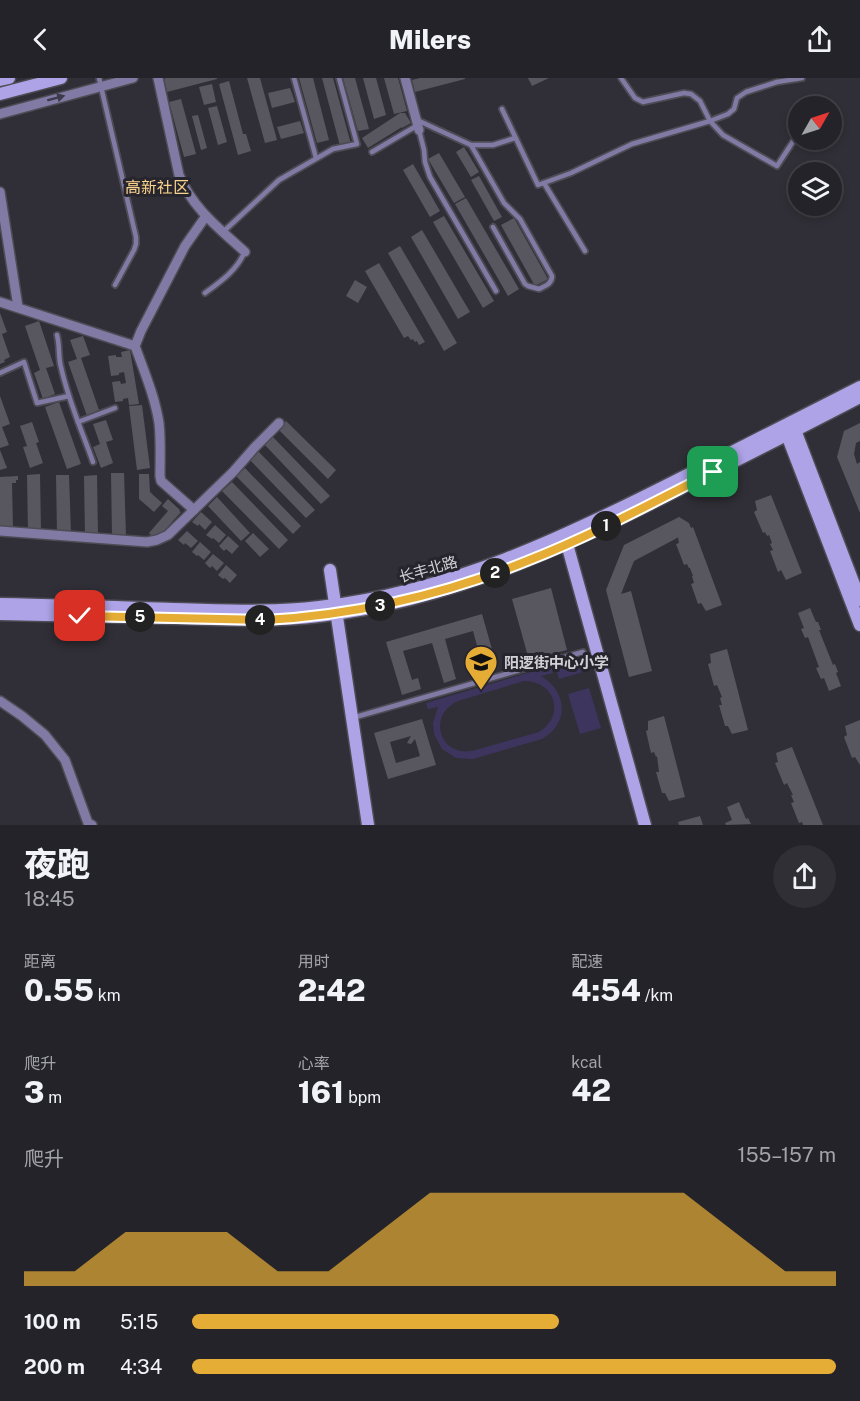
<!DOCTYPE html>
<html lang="zh">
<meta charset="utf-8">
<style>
body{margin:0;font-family:"Public Sans","Noto Sans SC",sans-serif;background:#302f35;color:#f1f3f6;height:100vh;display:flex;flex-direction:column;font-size:22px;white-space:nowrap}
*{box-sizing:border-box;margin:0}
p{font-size:20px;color:#a3a4a8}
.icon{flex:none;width:33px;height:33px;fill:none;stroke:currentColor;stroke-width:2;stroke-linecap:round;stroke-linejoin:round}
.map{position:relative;height:747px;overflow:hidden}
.details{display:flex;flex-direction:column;background:#242329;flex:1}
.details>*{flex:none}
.needle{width:39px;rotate:51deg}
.tools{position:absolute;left:788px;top:18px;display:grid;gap:12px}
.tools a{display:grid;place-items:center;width:54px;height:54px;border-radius:50%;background:#242329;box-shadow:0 3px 9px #0003,0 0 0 2px #414046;font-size:30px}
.pin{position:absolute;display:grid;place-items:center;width:51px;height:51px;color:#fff;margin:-26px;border-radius:12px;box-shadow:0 3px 9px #0006}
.km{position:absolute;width:30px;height:30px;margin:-15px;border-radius:50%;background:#222;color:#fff;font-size:16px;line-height:30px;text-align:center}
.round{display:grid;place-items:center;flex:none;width:63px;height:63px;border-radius:32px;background:#302f35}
.summary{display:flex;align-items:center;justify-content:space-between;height:102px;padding:0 24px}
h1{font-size:33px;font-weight:800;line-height:45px}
.figures{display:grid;grid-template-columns:repeat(3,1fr);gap:9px;height:102px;padding:6px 24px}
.figures div{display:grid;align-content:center}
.figures b{font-size:30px;font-weight:800}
.figures small{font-size:16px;font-weight:400}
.figures p{font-size:16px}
.chart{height:168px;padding:12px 24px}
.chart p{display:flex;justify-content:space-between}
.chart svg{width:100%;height:108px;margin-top:6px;fill:#e6ad36;opacity:.7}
ul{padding:0 24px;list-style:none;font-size:20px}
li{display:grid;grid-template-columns:96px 72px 1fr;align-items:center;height:45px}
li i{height:15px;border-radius:8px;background:#e6ad36}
header{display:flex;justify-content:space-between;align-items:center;height:78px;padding:0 24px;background:#242329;font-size:27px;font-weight:800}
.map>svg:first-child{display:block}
.green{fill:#3d355e;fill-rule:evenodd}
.building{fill:#585760;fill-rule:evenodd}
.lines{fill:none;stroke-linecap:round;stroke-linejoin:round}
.lane-casing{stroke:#4d4c54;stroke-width:8}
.street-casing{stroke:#4d4c54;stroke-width:12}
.secondary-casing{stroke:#4d4c54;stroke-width:15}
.lane{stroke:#807aa4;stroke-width:4.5}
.street{stroke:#807aa4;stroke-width:9}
.secondary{stroke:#aea3e7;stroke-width:12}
.oneway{fill:#3c3a4b}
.route-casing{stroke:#fff;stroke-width:12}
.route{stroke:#e6ad36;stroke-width:8}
.labels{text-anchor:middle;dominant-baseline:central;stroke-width:6;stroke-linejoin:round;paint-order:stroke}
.street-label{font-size:15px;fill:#d1d1d6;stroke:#26252d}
.poi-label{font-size:15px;font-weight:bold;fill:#d1d1d6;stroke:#26252d;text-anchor:start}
.neighbourhood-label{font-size:16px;fill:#fbd38c;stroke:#26252d}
</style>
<header><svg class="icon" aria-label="back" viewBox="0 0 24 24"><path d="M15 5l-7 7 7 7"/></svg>Milers<svg class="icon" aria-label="share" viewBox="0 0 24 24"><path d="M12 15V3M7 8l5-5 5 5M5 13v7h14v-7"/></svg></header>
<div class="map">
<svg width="860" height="747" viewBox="0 0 860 747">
<rect width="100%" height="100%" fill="#302f37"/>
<g class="green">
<polygon points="586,579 590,592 559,601 555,587"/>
<path d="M 551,588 L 553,595 L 541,598 C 568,614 569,646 542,661 L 473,681 L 456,680 L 442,671 L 434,656 L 433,645 L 438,629 L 428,631 L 426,625 ZM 524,603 C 555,603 566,637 539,654 L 472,673 C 439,678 427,637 458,623 Z"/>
<polygon points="589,610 601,650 580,656 568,616"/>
</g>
<g class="building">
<polygon points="166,0 217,0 217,1 167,14 164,1"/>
<polygon points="247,0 260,0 277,62 265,65"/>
<polygon points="299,0 313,0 329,62 317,65"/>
<polygon points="322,0 333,0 351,66 340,68"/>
<polygon points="343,0 355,0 369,51 358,53"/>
<polygon points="363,0 376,0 386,37 374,41"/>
<polygon points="384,0 398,0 407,33 394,36"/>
<polygon points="420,0 465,0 465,1 415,14 412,2"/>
<polygon points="528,0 549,0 532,8"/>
<polygon points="229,3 243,56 246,56 251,73 238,77 219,6"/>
<polygon points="212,6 216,24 204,27 199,9"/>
<polygon points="290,10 295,24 272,30 268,15"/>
<polygon points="181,21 196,76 184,79 169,24"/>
<polygon points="217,28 227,64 218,67 208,30"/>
<polygon points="400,35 405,35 411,45 402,50 402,49 368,70 362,60"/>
<polygon points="198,37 207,70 201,72 192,38"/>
<polygon points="300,43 304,55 281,61 277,49"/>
<polygon points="464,69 479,94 471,99 456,74"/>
<polygon points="439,75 465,119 454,125 428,81"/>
<polygon points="413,86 440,133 430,139 403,92"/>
<polygon points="479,98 502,139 494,143 471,102"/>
<polygon points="466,120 519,211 508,218 455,126"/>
<polygon points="444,138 494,223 483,230 433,144"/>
<polygon points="514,140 548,201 535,208 501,147"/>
<polygon points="422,152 470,234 458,241 411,159"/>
<polygon points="400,168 457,265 444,273 388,175"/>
<polygon points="379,185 425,264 419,267 417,263 415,264 413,261 411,262 408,258 404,260 365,193"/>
<polygon points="355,202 367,209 358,225 346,218"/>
<polygon points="0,235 7,254 2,256 10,279 4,282 5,284 0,286"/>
<polygon points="39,243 54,288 46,290 55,316 43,321 34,295 40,292 25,248"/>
<polygon points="83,258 90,277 81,280 99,332 95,334 96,335 87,338 68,284 77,281 70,262"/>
<polygon points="130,272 139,326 129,327 128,320 123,321 123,323 115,324 112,304 120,303 121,306 126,305 124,294 119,295 119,297 111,298 108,278 116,277 116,279 122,279 121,274"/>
<polygon points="0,318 10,346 2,349 9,367 0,370"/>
<polygon points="59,324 81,386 67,391 45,329"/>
<polygon points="142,327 150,390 137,392 129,328"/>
<polygon points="106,342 113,362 106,364 113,385 101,390 93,369 100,366 93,346"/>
<polygon points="286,343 336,392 328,401 278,351"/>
<polygon points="32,344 39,364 36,365 43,385 30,390 23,369 27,368 20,348"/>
<polygon points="860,345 860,363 856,365 854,376 857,386 860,384 860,435 837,379 844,353"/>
<polygon points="271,357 330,418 321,426 263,365"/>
<polygon points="0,372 7,390 0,392"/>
<polygon points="258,373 315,432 306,440 249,381"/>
<polygon points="245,390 301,448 293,456 236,398"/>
<polygon points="111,395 124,395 126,458 112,459"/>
<polygon points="40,396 41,453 28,453 27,397"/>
<polygon points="139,396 149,396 150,414 162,425 154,434 139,421"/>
<polygon points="56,397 69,397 71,455 57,455"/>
<polygon points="97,397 98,457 85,457 84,398"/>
<polygon points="18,398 18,402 16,402 16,405 12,405 13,449 0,450 0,399"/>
<polygon points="232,404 288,462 279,471 222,413"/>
<polygon points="771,417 802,495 786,502 781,492 778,494 770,473 773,472 770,466 772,465 769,457 767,458 765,454 763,455 754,434 757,432 755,423"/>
<polygon points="217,419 250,455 241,463 208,428"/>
<polygon points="168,421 180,432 179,433 181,434 156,462 149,455 168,433 162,428"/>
<polygon points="201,434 212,444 205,452 199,446 198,448 192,444"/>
<polygon points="679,439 689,445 691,450 693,449 722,527 706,533 701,525 698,526 691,506 694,505 692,498 693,498 690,490 689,490 687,486 684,487 676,466 679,465 678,460 679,459 634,483 621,516 631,513 652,593 629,599 606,512 624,467"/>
<polygon points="215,447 226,457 219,465 213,460 212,461 206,457"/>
<polygon points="187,453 198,463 191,470 185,465 184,467 178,462"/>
<polygon points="253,455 269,471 260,479 245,463"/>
<polygon points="228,458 239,468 232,476 226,471 224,473 219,468"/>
<polygon points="200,464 211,474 204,482 198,477 197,478 192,474"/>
<polygon points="213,476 224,485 217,493 212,488 210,490 205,485"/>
<polygon points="226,487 237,497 230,505 225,500 223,501 218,497"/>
<polygon points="551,510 567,572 529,582 512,521"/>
<polygon points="810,530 816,544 818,544 821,552 819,552 833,587 835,586 838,594 836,595 841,608 829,613 824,600 821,601 816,590 819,589 808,559 805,560 801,551 804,550 798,535"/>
<polygon points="482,536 497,589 480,594 477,583 481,582 473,553 445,561 456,601 444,605 432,565 403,573 412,602 418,600 421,611 402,617 386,564"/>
<polygon points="727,571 748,652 732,656 728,648 725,648 719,627 722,627 720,620 722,619 717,607 714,608 708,586 711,585 710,576"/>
<polygon points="664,638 685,719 669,723 665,715 662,715 656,694 659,694 657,678 656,679 654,674 651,675 646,653 648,652 648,643"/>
<path d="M 422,641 L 436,687 L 388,701 L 374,655 ZM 411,658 L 407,665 L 411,666 L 415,661 L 420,678 L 396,685 L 390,664 Z"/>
<polygon points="860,642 860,687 855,679 852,680 844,659 847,657 845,648"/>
<polygon points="792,669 823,747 803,747 802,744 799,745 791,725 794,724 791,717 793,717 787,705 784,707 775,685 778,684 776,675"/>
<polygon points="739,724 746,741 748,740 751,746 726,747 725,745 732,742 727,729"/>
<polygon points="700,738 703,747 679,747 678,744"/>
</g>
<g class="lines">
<g class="lane-casing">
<g id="lane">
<polyline points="99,0 136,159 136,166 134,172 115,207"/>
<polyline points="294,0 316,80"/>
<polyline points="621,0 635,20 643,24 684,15 691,16 700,23 710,43 723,57 777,88 794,62 815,70"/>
<polyline points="502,31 538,107 571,95 632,66 710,43 728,36 734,31 737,20 746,14 777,4 802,0"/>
<polyline points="417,42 471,67 493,67 515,60"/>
<polyline points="419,52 424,72 425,84 430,99 496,213"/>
<path d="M 471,67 L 504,125 L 520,141 L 552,198 C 552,206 545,208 539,211 L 528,208 L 525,206 L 493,149"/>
<polyline points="372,74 418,47"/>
<polyline points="544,105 585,173"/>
<polyline points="223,154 279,102 333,71 357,66 339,0"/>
<path d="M 205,215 C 220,204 237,192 244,175"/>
<path d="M 57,257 C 60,268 58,279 61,289 C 68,322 82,353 93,384"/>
<polyline points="0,295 24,284 37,325 69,318"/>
<polyline points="78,344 115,330"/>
<polyline points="352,640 583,574"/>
</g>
</g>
<g class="street-casing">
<g id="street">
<path d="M 158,0 L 179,97 C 192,130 220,151 245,174"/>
<polyline points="405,0 419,52"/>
<polyline points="0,36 133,0"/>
<polyline points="0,114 18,229"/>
<polyline points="0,224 135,268"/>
<path d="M 194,432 L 161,403 L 160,398 C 160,381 161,363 159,345 C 155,319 144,293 135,268 L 141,253 L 185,168 L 206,138"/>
<polyline points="0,453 147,464 157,462 168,457 233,394 255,369 279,345"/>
<polyline points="0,623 22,638 45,657 65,682 88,745 92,747"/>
</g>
</g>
<g class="secondary-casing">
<g id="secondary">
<polyline points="0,2 9,0"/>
<polyline points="0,16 61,0"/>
<polyline points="793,347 860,522"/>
<polyline points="784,349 860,547"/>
<polyline points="567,466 645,747"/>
<polyline points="330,492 368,747"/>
<path d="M 0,526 C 58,527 115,529 173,531 C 222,532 270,535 319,529 C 450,514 565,459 681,400 C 741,370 800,339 860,309"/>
<path d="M 0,536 C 59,537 118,539 178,540 C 225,541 271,544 319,538 C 451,523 568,468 685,408 C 744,379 802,349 860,319"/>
</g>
</g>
<use href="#lane" class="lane"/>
<use href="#street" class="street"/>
<use href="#secondary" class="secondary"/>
</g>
<defs><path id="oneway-solid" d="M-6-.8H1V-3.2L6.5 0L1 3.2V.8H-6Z" transform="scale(1.5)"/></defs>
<use class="oneway" href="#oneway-solid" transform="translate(56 20) rotate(-15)"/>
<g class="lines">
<g class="route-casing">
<path id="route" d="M 80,538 L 265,542 C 355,537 443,517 527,483 C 591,458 652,425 713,394"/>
</g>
<use href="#route" class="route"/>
</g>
<defs>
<g id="school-pin" transform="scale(1.725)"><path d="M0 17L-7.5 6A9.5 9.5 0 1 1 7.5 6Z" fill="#e6ad36" stroke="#26252d"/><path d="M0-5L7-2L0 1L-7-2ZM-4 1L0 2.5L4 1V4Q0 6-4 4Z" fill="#111"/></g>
</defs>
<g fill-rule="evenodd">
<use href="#school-pin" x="481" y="584"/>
</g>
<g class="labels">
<g class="street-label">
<text transform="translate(428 491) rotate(-16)">长丰北路</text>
</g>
<g class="poi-label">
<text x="504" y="584">阳逻街中心小学</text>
</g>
<g class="neighbourhood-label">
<text x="157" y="109">高新社区</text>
</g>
</g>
</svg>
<div class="tools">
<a><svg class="needle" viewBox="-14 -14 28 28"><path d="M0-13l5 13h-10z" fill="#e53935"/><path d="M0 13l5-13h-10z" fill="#a3a4a8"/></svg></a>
<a><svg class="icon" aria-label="layers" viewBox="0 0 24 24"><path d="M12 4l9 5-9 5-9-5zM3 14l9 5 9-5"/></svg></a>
</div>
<div class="pin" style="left:713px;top:394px;background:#1e9e55"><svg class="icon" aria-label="arrive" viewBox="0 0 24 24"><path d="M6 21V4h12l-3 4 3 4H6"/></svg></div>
<div class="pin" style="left:80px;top:538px;background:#d93025"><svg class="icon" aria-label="check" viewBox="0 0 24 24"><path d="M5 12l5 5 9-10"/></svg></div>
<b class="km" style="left:606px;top:448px">1</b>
<b class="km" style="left:495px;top:495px">2</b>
<b class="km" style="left:380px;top:528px">3</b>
<b class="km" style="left:260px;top:542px">4</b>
<b class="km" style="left:140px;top:539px">5</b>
</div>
<section class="details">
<div class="summary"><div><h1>夜跑</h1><p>18:45</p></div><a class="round"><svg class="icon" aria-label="share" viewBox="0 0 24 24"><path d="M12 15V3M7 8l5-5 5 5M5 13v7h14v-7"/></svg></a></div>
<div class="figures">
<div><p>距离</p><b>0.55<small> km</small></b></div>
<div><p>用时</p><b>2:42</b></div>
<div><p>配速</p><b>4:54<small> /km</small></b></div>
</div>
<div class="figures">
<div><p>爬升</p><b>3<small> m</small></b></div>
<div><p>心率</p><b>161<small> bpm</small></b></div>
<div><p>kcal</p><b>42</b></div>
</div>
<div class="chart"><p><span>爬升</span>155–157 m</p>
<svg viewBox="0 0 160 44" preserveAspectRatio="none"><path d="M0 44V38L10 38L20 22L30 22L40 22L50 38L60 38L70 22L80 6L90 6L100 6L110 6L120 6L130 6L140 22L150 38L160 38V44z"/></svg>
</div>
<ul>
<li><b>100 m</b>5:15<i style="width:57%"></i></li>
<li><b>200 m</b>4:34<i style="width:100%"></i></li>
</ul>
</section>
